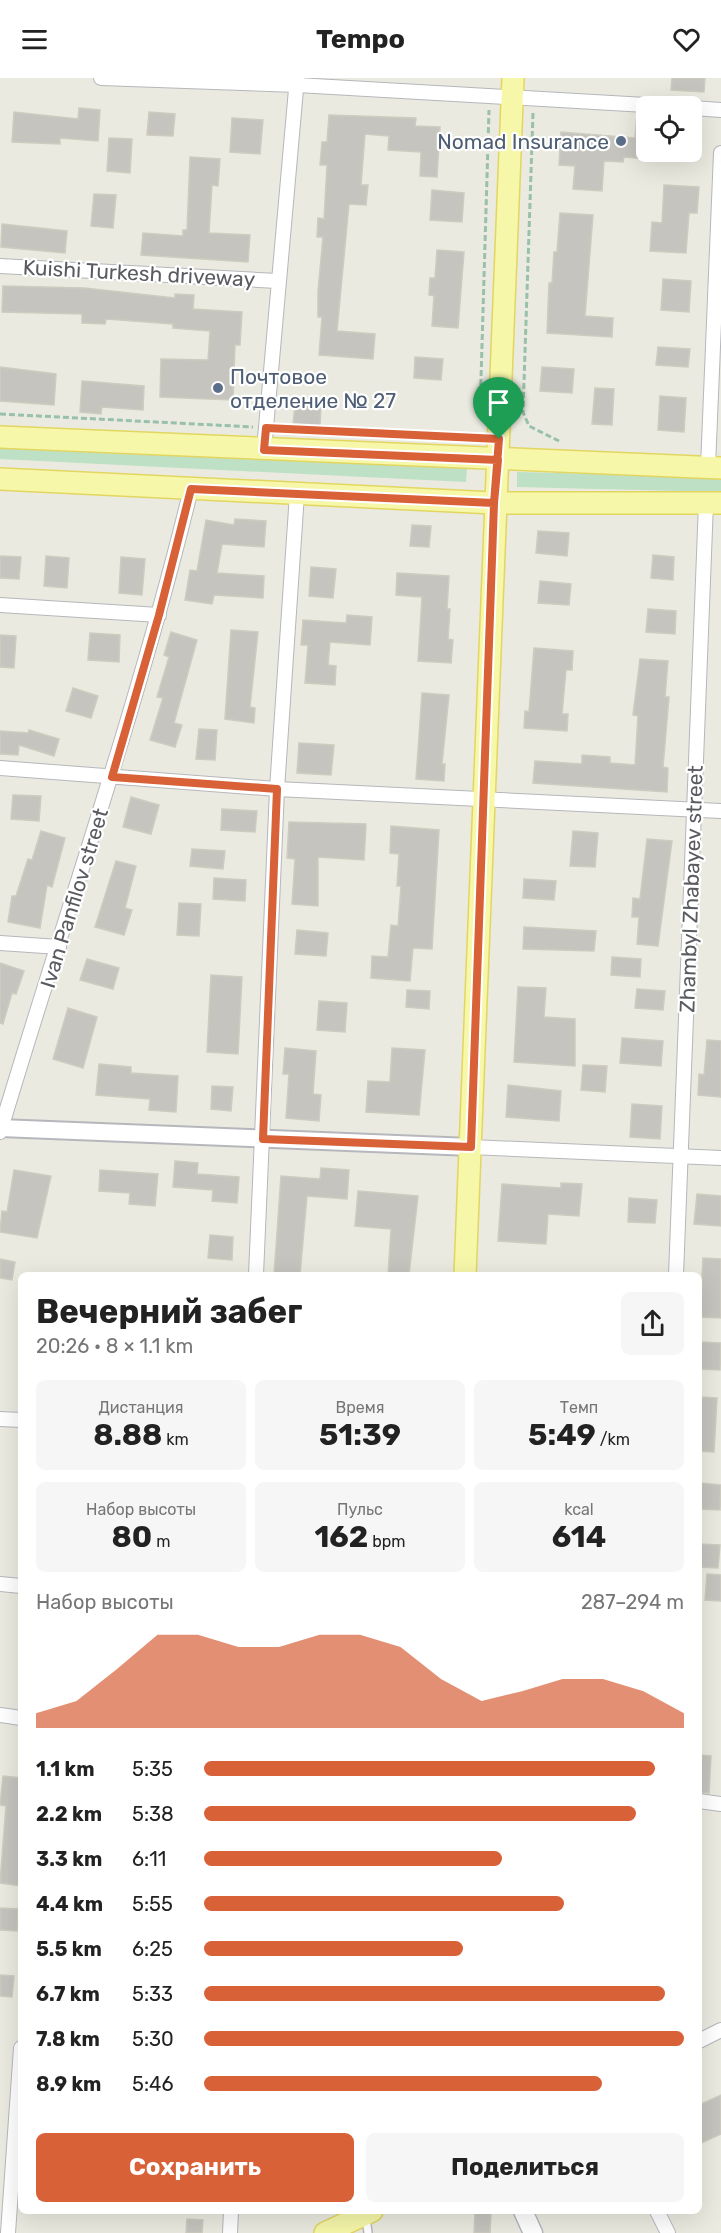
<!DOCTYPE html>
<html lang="ru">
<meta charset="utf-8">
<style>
body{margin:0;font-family:Rubik,sans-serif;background:#f6f6f6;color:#222;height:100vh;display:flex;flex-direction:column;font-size:22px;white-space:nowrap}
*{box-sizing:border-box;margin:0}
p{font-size:20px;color:#767676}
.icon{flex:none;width:33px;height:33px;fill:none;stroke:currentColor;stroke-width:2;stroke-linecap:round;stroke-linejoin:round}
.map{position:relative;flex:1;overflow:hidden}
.panel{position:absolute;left:18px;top:1194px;width:684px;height:942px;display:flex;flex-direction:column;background:#fff;border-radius:9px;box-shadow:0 6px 24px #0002}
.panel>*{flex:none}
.controls{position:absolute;left:636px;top:18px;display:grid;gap:12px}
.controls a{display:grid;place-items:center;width:66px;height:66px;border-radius:9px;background:#fff;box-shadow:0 6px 24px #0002;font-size:30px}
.pin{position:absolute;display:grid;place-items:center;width:51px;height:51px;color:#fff;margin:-62px -26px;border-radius:50% 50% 50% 0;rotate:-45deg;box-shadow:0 0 6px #0007}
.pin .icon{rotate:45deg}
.round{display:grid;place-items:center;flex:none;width:63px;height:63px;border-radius:9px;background:#f6f6f6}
.summary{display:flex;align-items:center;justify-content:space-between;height:102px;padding:0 18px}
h1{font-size:33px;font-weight:700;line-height:45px}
.stats{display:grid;grid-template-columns:repeat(3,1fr);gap:9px;height:102px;padding:6px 18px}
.stats div{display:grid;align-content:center;border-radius:9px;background:#f6f6f6;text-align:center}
.stats b{font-size:30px;font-weight:700}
.stats small{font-size:16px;font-weight:400}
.stats p{font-size:16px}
.chart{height:168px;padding:12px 18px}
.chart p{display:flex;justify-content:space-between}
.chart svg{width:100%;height:108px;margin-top:6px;fill:#d86138;opacity:.7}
.primary-button{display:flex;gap:12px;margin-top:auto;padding:12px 18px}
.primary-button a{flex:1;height:69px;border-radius:9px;background:#d86138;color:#fff;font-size:24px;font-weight:700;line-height:69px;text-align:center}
.primary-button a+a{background:#f6f6f6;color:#222}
ul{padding:0 18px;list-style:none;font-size:20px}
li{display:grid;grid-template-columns:96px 72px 1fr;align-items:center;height:45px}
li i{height:15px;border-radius:8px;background:#d86138}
header{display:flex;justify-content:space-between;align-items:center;height:78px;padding:0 18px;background:#fff;font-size:27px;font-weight:700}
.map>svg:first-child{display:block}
.green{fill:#bee0c4}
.building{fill:#c6c4be;stroke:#ceccbf;stroke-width:1.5}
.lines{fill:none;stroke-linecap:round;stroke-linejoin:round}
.service-casing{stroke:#b6b7bc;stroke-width:10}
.minor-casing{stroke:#b6b7bc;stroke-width:16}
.tertiary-casing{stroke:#b6b7bc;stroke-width:20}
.secondary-casing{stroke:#b6b8be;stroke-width:21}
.primary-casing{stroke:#e3d660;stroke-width:24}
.path{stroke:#99c0ab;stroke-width:3;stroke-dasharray:6 3;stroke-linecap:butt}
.service{stroke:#fff;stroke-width:7}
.minor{stroke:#fff;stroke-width:14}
.tertiary{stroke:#fff;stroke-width:16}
.secondary{stroke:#fff;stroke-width:18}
.primary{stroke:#f6f7a9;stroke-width:21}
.route-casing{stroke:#fff;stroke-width:12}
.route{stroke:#d86138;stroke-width:8}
.service-dot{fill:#5c6f8a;stroke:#fff;stroke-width:2}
.labels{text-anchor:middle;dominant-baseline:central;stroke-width:4.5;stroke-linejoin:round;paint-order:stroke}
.service-label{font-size:21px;fill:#4e5e75;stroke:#fff;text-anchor:end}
.street-label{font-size:21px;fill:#595b60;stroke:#fff}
</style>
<header><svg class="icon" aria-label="menu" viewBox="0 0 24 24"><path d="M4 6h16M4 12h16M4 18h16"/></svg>Tempo<svg class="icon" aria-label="heart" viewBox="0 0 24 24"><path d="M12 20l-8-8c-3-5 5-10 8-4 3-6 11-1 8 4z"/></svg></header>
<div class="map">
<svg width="721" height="2155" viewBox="0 0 721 2155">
<rect width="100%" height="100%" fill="#eaeae0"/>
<g class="green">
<polygon points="0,366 467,389 466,404 0,381"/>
<polygon points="517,394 721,399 721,414 517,409"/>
</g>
<g class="building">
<polygon points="672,0 705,0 704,14 671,12"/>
<polygon points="79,30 100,32 98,63 60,60 60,66 12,64 14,34 78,41"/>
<polygon points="149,34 175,36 173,58 147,57"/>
<polygon points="329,37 416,40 415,48 440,49 437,99 420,98 421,74 388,72 389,58 365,56 361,107 368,107 366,127 349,126 337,253 375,256 373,281 319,277 322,239 318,239 318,213 323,159 317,159 318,140 324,141 327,87 320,87 322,64 327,64"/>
<polygon points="637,37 646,37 646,81 624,79 623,84 604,83 602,113 573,111 575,88 559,87 561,54 635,60"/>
<polygon points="232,40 263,42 260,76 230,74"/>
<polygon points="109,60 132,61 130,95 107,93"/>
<polygon points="190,79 220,81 218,108 212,107 209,155 250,157 248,184 141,177 143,155 183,158 183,152 187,152"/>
<polygon points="664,107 699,109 697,135 689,135 686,175 650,173 652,144 662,145"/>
<polygon points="432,112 464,115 462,144 430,142"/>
<polygon points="94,116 116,117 113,150 91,148"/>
<polygon points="560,135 593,137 585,238 613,240 612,259 547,255 549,205 552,205 554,174 557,174"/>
<polygon points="2,146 67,153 65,175 1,169"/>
<polygon points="437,172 464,174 458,250 432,248 434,218 429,217 430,200 435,200"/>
<polygon points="663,201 691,203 689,234 661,232"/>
<polygon points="3,208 84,210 175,220 175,216 194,217 193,231 242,234 240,267 235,267 233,322 160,319 161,281 208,282 210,253 173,250 173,246 106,241 105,246 82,245 82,236 2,234"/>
<polygon points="658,269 690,271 688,289 656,287"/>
<polygon points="415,279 443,281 441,302 414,300"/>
<polygon points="0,289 56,296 54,327 0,323"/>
<polygon points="542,289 574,291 572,315 540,313"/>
<polygon points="82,303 144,308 143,332 102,329 101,336 80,334"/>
<polygon points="595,310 614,311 612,347 592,346"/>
<polygon points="660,318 686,320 684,354 658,352"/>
<polygon points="295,326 321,328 320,348 293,346"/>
<polygon points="235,441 266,443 264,469 222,466 217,495 264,498 263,520 214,517 212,526 185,522 190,492 197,493 206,442 234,447"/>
<polygon points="412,447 431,448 429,469 410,468"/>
<polygon points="538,453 569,455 567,478 536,475"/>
<polygon points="653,477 674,479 673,502 651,500"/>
<polygon points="0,478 21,479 19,501 0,500"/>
<polygon points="46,478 69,480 67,510 44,508"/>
<polygon points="121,479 145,481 142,517 119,515"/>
<polygon points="311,489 336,491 333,520 309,518"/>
<polygon points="397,495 449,498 447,531 450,531 448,561 453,562 451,585 418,583 422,519 396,517"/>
<polygon points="540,503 571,506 569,527 538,525"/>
<polygon points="648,531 676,533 675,556 646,554"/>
<polygon points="347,537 372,539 370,567 330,564 328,587 336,588 335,607 305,605 308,567 301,567 303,542 346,545"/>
<polygon points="231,552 258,554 250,629 255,630 254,645 225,641"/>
<polygon points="171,554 197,562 174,645 182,647 175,669 150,662 163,620 157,619 169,579 164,577"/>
<polygon points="90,555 120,557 119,584 88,582"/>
<polygon points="0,557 16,558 14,590 0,589"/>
<polygon points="534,570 573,573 572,592 566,592 562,636 568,636 567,653 524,650 525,633 529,634"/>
<polygon points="640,581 668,583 665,619 669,619 663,689 668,690 667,714 533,705 535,683 582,686 582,677 610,679 610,685 635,687 638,638 633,637"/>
<polygon points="73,610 98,618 91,640 66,633"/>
<polygon points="422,615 449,617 442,686 445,686 444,703 416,701"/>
<polygon points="199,651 217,652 215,682 196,681"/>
<polygon points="29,652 59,661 54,678 19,667 18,677 0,676 0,653 28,655"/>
<polygon points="299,665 334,667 331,697 297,695"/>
<polygon points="13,717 41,718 39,743 11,741"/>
<polygon points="131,719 159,727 151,756 123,749"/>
<polygon points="222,731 257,733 255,754 221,752"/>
<polygon points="289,744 366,746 364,782 318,779 318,828 292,826 295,781 287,780"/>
<polygon points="391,748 439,752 432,871 413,870 410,903 371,900 372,878 388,879 391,847 398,848 401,808 397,808 399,776 390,775"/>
<polygon points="41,753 65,760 52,809 47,807 40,850 8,844 12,818 16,818 28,781 32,782"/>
<polygon points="573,753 598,755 595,789 570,788"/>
<polygon points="647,761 672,763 658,868 637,866 639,839 632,839 633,820 640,821"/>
<polygon points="192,771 225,773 223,791 190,788"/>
<polygon points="116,783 136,788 125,830 132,832 124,857 95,849"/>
<polygon points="214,800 246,802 245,823 213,821"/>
<polygon points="524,801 556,803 554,822 523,820"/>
<polygon points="179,825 201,826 199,858 177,857"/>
<polygon points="524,849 596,853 594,873 523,871"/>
<polygon points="297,852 328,855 326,878 295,876"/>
<polygon points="612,879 641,881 640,899 611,897"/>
<polygon points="87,881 119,890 113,911 80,902"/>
<polygon points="0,885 24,893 16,916 12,915 3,946 0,945"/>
<polygon points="211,897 242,899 238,976 207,974"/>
<polygon points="518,909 546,910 544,939 575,941 575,988 514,984"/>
<polygon points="637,911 665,913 663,932 635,930"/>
<polygon points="407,912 430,913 429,931 406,929"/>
<polygon points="319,923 347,925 345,954 317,952"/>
<polygon points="68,930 97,939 83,990 53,981"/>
<polygon points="622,960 663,963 661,988 620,985"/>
<polygon points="707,962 721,963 721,1019 698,1017 699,996 704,997"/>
<polygon points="285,970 316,973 313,1016 321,1017 319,1043 286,1040 289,996 283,996"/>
<polygon points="392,970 425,972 419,1037 366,1034 368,1003 390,1004"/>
<polygon points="99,986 131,989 131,995 178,998 176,1034 149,1032 150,1021 96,1017"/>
<polygon points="583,987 607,988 605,1014 581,1012"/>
<polygon points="508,1007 561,1013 559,1043 506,1039"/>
<polygon points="212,1008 233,1009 231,1033 211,1031"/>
<polygon points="632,1026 662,1028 660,1061 630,1059"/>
<polygon points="175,1083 198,1085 197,1096 239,1099 237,1125 212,1123 213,1112 173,1109"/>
<polygon points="321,1090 349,1092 347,1121 307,1118 300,1197 274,1197 281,1098 320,1101"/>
<polygon points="14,1092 51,1098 37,1160 0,1154 2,1133 7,1134"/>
<polygon points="100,1092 158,1096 155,1128 129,1126 130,1115 99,1113"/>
<polygon points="561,1105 582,1106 579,1138 548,1136 546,1166 498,1163 502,1106 561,1110"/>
<polygon points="358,1113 418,1118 409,1197 388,1197 391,1151 355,1148"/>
<polygon points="697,1116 721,1118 721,1148 694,1146"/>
<polygon points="629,1120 657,1122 655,1145 628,1144"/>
<polygon points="210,1157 233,1159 232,1182 208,1180"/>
<polygon points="703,1180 721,1181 721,1240 700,1239"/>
<polygon points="0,1181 15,1184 12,1202 0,1200"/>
<polygon points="699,1264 721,1265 720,1292 699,1291"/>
<polygon points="699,1319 717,1320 714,1374 699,1373"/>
<polygon points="699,1405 721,1407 720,1432 699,1431"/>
<polygon points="699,1466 720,1467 718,1490 699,1489"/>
<polygon points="707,1496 721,1497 721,1523 705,1522"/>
<polygon points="699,1677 711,1678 709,1715 699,1714"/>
<polygon points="3,1698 21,1700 21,1808 0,1805 6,1728 0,1727"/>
<polygon points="0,1830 18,1831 17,1853 0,1852"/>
<polygon points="0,1897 14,1898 12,1919 0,1918"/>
<polygon points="721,2017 721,2056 699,2066 699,2027"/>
<polygon points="475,2134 491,2135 490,2155 474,2155"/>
<polygon points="187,2141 203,2142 202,2155 186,2155"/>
</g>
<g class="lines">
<g class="service-casing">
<polyline id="service" points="366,2139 368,2155"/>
</g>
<g class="minor-casing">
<g id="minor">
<polyline points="101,0 297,7 663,28"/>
<polyline points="692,30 721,32"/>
<polyline points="0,188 277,203"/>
<polyline points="264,372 297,0"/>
<polyline points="708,389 721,75"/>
<polyline points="0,527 159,537"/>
<polyline points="0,690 277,711 721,733"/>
<polyline points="0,865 59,869"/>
<path d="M 0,1054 C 64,840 138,629 191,411"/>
<polyline points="471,1069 721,1080"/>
<polyline points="256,1197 277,711 297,416"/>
<polyline points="676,1197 706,425"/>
<polyline points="0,1341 21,1342"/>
<polyline points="0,1506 21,1508"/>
<polyline points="0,1637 21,1640"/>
<polyline points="699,1723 721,1726"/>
<polyline points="699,1963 721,1952"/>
<polyline points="657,2133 668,2155"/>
<polyline points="8,2155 21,1970"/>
<polyline points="230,2155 231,2133"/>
</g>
</g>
<g class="tertiary-casing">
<polyline id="tertiary" points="0,1050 471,1069"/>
</g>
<g class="secondary-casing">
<polyline id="secondary" points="523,2133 533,2155"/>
</g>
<g class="primary-casing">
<g id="primary">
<polyline points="0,359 721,390"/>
<polyline points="0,401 494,425 721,425"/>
<polyline points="465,1197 513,0"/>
<polyline points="325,2155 372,2133"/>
</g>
</g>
<g class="path">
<polyline points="533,35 523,334 529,348 561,364"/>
<polyline points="480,334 489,32"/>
<polyline points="0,336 253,349"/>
<polyline points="280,350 403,357"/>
</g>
<use href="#service" class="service"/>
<use href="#minor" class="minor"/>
<use href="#tertiary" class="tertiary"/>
<use href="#secondary" class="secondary"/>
<use href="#primary" class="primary"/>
</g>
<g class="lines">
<g class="route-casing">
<polyline id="route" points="499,361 266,350 264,372 498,382 494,425 191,411 159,537 112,699 277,711 263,1061 471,1069 494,425 499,361"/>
</g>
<use href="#route" class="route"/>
</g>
<g class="service-dot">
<circle cx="621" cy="63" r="6"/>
<circle cx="218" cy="310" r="6"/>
</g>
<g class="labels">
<g class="service-label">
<text x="609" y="63">Nomad Insurance</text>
<text x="230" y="298" text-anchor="start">Почтовое<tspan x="230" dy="24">отделение № 27</tspan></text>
</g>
<g class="street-label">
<text transform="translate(139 195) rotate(3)">Kuishi Turkesh driveway</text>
<text transform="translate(691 811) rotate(-88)">Zhambyl Zhabayev street</text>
<text transform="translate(74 820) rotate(-73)">Ivan Panfilov street</text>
</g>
</g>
</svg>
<div class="controls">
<a><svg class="icon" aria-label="locate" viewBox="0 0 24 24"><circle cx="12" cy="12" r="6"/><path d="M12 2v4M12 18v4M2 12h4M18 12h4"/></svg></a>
</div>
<div class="pin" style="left:499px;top:361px;background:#1e9e55"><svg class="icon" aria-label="arrive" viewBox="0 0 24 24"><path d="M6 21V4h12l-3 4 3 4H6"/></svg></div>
<section class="panel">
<div class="summary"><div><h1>Вечерний забег</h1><p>20:26 · 8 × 1.1 km</p></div><a class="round"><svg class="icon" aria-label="share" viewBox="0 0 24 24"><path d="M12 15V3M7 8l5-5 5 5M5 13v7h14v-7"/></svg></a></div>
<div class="stats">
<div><p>Дистанция</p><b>8.88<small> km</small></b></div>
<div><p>Время</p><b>51:39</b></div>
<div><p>Темп</p><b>5:49<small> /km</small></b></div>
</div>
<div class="stats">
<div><p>Набор высоты</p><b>80<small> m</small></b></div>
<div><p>Пульс</p><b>162<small> bpm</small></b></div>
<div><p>kcal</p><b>614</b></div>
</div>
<div class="chart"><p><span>Набор высоты</span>287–294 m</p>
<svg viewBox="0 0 160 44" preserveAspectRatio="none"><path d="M0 44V38L10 33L20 20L30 6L40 6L50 11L60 11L70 6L80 6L90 11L100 24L110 33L120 29L130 24L140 24L150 29L160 38V44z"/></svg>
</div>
<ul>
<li><b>1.1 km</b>5:35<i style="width:94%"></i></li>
<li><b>2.2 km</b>5:38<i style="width:90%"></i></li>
<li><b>3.3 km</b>6:11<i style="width:62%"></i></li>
<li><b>4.4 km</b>5:55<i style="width:75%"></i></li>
<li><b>5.5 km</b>6:25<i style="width:54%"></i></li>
<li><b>6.7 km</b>5:33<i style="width:96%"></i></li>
<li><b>7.8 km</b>5:30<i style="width:100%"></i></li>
<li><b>8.9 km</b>5:46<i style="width:83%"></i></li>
</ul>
<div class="primary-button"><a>Сохранить</a><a>Поделиться</a></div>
</section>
</div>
